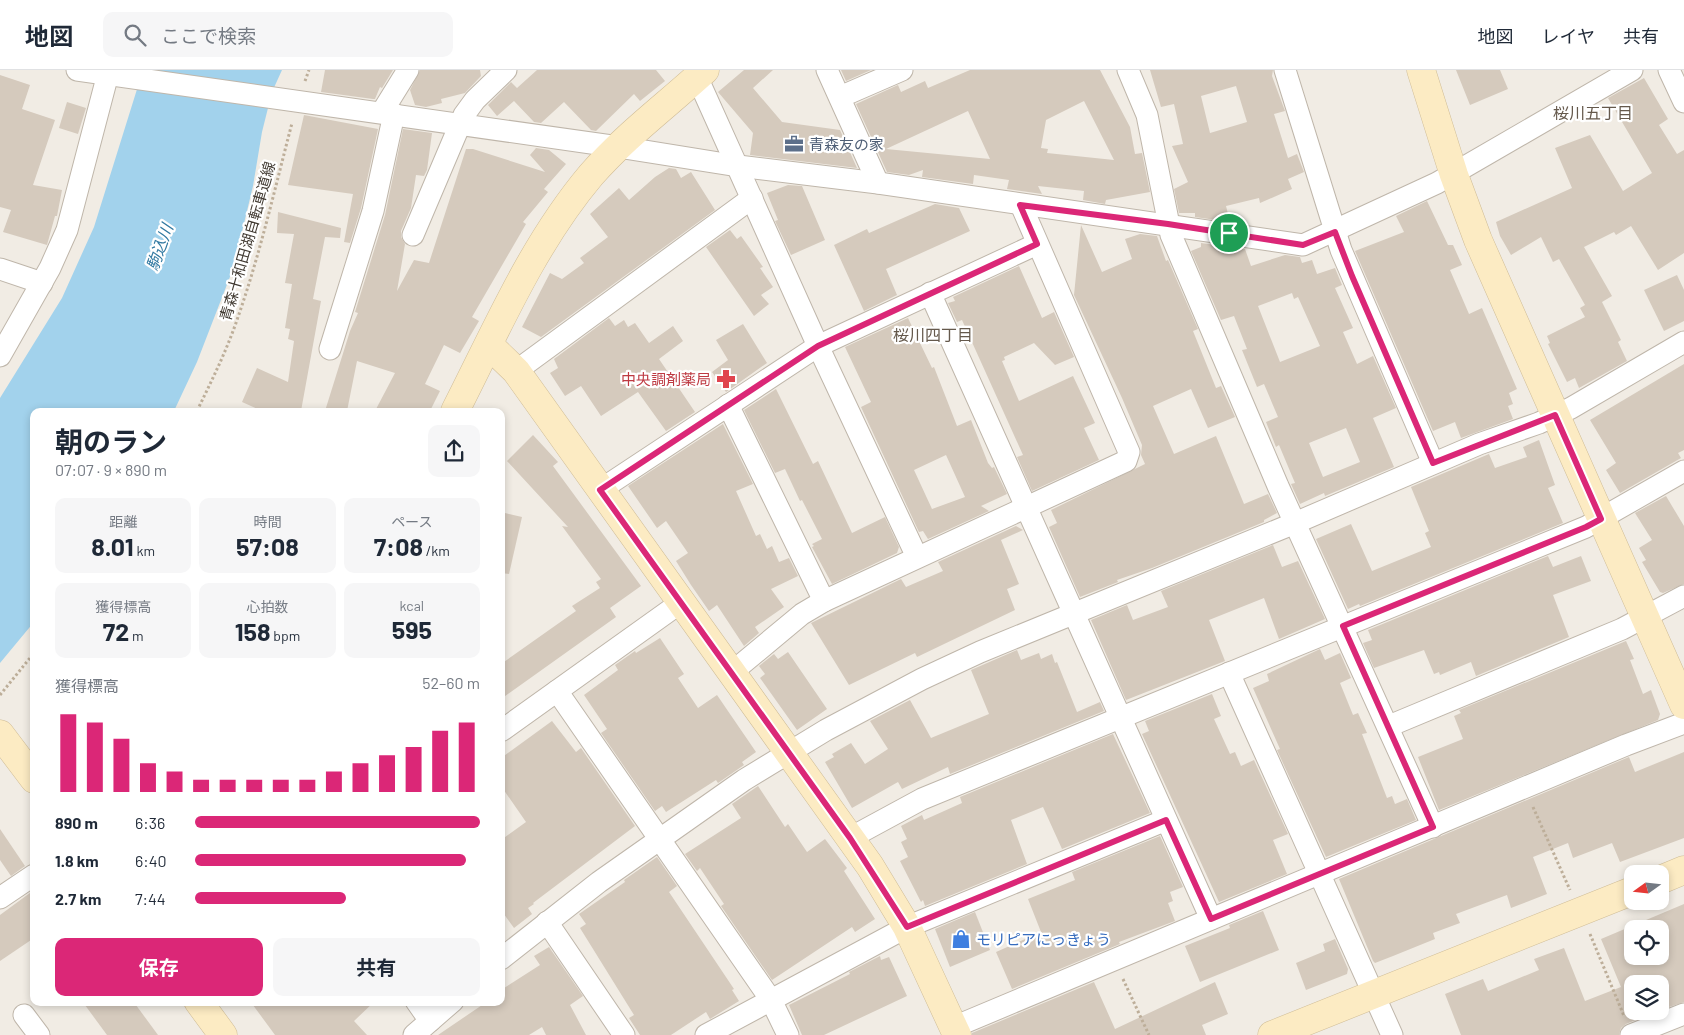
<!DOCTYPE html>
<html lang="ja">
<meta charset="utf-8">
<style>
body{margin:0;font-family:Barlow,"Noto Sans JP",sans-serif;background:#f6f6f7;color:#1f2937;height:100vh;display:flex;flex-direction:column;font-size:19px;white-space:nowrap}
*{box-sizing:border-box;margin:0}
p{font-size:16px;color:#747a83}
.icon{flex:none;width:28px;height:28px;fill:none;stroke:currentColor;stroke-width:2;stroke-linecap:round;stroke-linejoin:round}
.map{position:relative;flex:1;overflow:hidden}
.side{position:absolute;left:30px;top:338px;width:475px;height:598px;display:flex;flex-direction:column;background:#fff;border-radius:10px;box-shadow:0 2px 8px #0003}
.side>*{flex:none}
.needle{width:32px;rotate:255deg}
.fabs{position:absolute;left:1624px;top:795px;display:grid;gap:10px}
.fabs a{display:grid;place-items:center;width:45px;height:45px;border-radius:10px;background:#fff;box-shadow:0 2px 8px #0003;font-size:25px}
.pin{position:absolute;display:grid;place-items:center;width:42px;height:42px;color:#fff;margin:-21px;border:2px solid #fff;border-radius:50%;box-shadow:0 1px 5px #0007}
.round{display:grid;place-items:center;flex:none;width:52px;height:52px;border-radius:10px;background:#f6f6f7}
.overview{display:flex;align-items:center;justify-content:space-between;height:85px;padding:0 25px}
h1{font-size:28px;font-weight:700;line-height:38px}
.metrics{display:grid;grid-template-columns:repeat(3,1fr);gap:8px;height:85px;padding:5px 25px}
.metrics div{display:grid;align-content:center;border-radius:10px;background:#f6f6f7;text-align:center}
.metrics b{font-size:25px;font-weight:700}
.metrics small{font-size:14px;font-weight:400}
.metrics p{font-size:14px}
.chart{height:140px;padding:10px 25px}
.chart p{display:flex;justify-content:space-between}
.chart svg{width:100%;height:90px;margin-top:5px;stroke:#db2777;stroke-width:6}
.primary-button{display:flex;gap:10px;margin-top:auto;padding:10px 25px}
.primary-button a{flex:1;height:58px;border-radius:10px;background:#db2777;color:#fff;font-size:20px;font-weight:700;line-height:58px;text-align:center}
.primary-button a+a{background:#f6f6f7;color:#1f2937}
ul{padding:0 25px;list-style:none;font-size:16px}
li{display:grid;grid-template-columns:80px 60px 1fr;align-items:center;height:38px}
li i{height:12px;border-radius:6px;background:#db2777}
header{display:flex;align-items:center;gap:30px;box-sizing:border-box;height:70px;padding:0 25px;background:#fff;border-bottom:1px solid #e0e1e3}
header strong{font-size:24px}
nav{display:flex;gap:28px;margin-inline-start:auto;font-size:18px}
.search{width:350px;height:45px;background:#f6f6f7;display:flex;align-items:center;gap:12px;box-sizing:border-box;padding:0 18px;border-radius:10px;color:#747a83;font-size:19px}
.map>svg:first-child{display:block}
.water{fill:#a2d2ec}
.building{fill:#d5cabd;fill-rule:evenodd}
.lines{fill:none;stroke-linecap:round;stroke-linejoin:round}
.street-casing{stroke:#bfb6aa;stroke-width:23}
.secondary-casing{stroke:#cfbc96;stroke-width:29}
.path{stroke:#bdae99;stroke-width:3;stroke-dasharray:2.5 2.5;stroke-linecap:butt}
.street{stroke:#fff;stroke-width:21}
.secondary{stroke:#fcebc3;stroke-width:28}
.route-casing{stroke:#fff;stroke-width:10}
.route{stroke:#db2777;stroke-width:6}
.labels{text-anchor:middle;dominant-baseline:central;stroke-width:4.5;stroke-linejoin:round;paint-order:stroke}
.service-label{font-size:15px;fill:#4e5e75;stroke:#fff;text-anchor:start}
.street-label{font-size:15px;fill:#433c34;stroke:#fff}
.health-label{font-size:15px;fill:#be3a42;stroke:#fff;text-anchor:end}
.shop-label{font-size:15px;fill:#366cbe;stroke:#fff;text-anchor:start}
.neighbourhood-label{font-size:16px;fill:#65594c;stroke:#fff}
.water-label{font-size:16px;font-style:italic;fill:#3179a1;stroke:#fff}
</style>
<header>
<strong>地図</strong>
<div class="search"><svg class="icon" aria-label="search" viewBox="0 0 24 24"><circle cx="10" cy="10" r="6"/><path d="M15 15l6 6"/></svg>ここで検索</div>
<nav><a>地図</a><a>レイヤ</a><a>共有</a></nav>
</header>
<div class="map">
<svg width="1684" height="965" viewBox="0 0 1684 965">
<rect width="100%" height="100%" fill="#f1ece4"/>
<polygon class="water" points="143,0 282,0 272,22 262,62 253,116 233,199 197,292 174,341 34,341 34,552 0,593 0,328 62,228 94,157"/>
<g class="building">
<polygon points="325,0 393,0 382,18 380,17 375,29 373,29 321,22"/>
<polygon points="420,0 480,0 481,6 465,23 441,29 442,33 426,37 415,35 410,20"/>
<polygon points="537,0 656,0 665,11 640,31 634,24 596,61 591,60 564,32 541,53 534,52 514,31 497,46 488,35 511,12 517,18"/>
<polygon points="744,0 773,0 753,18 782,52 840,60 857,98 750,85 753,63 718,22"/>
<polygon points="841,0 871,0 846,11"/>
<path d="M 970,0 L 1100,0 L 1130,57 L 1135,84 L 1142,83 L 1150,122 L 1106,130 L 1105,134 L 1083,130 L 1084,121 L 1038,116 L 1042,124 L 1007,119 L 1009,110 L 974,105 L 973,114 L 922,107 L 923,100 L 909,105 L 887,102 L 856,34 L 898,15 L 901,22 L 925,11 L 928,18 ZM 1084,31 L 1114,90 L 1047,83 L 1048,79 L 1041,78 L 1046,50 ZM 968,41 L 990,89 L 886,79 Z"/>
<path d="M 1150,0 L 1273,0 L 1272,6 L 1285,41 L 1274,44 L 1288,88 L 1297,84 L 1304,102 L 1288,109 L 1292,119 L 1260,133 L 1259,128 L 1226,136 L 1230,152 L 1195,147 L 1195,143 L 1179,143 L 1174,119 L 1188,112 L 1172,76 L 1183,74 L 1174,34 L 1161,37 ZM 1236,16 L 1247,52 L 1210,63 L 1201,26 Z"/>
<polygon points="1456,0 1500,0 1508,19 1470,35"/>
<polygon points="0,5 30,15 22,39 55,50 33,115 62,120 57,146 55,146 47,175 3,162 11,140 0,137"/>
<polygon points="1644,8 1668,49 1659,55 1677,84 1684,80 1684,183 1658,200 1631,156 1616,165 1614,162 1584,177 1612,226 1602,232 1621,270 1618,272 1627,291 1579,318 1575,308 1567,312 1548,274 1550,273 1547,266 1585,247 1580,238 1585,235 1559,189 1553,192 1541,167 1511,185 1500,166 1496,152 1572,118 1555,78 1590,65 1623,121 1652,103 1608,28"/>
<polygon points="67,32 86,38 78,64 59,58"/>
<polygon points="304,45 378,59 361,138 350,173 344,172 353,124 288,115"/>
<polygon points="403,59 432,63 427,100 424,106 416,105 411,138 401,161 401,167 405,174 397,221 414,190 429,193 466,79 473,79 545,102 530,85 536,78 549,80 566,94 544,119 548,122 523,152 526,154 472,247 479,251 460,283 444,275 425,314 440,321 430,341 375,341 395,303 357,291 347,341 325,341 350,261 358,243 355,242 385,145"/>
<polygon points="669,98 676,99 681,108 691,102 715,140 541,267 522,257 550,203 562,209 584,193 580,188 608,167 590,144 619,118 629,130 655,107"/>
<polygon points="788,115 802,116 825,170 791,185 775,151 778,150 767,123"/>
<polygon points="1427,131 1448,175 1453,175 1462,195 1450,200 1469,244 1482,238 1517,319 1509,323 1513,334 1508,336 1513,349 1461,368 1455,352 1433,361 1355,181 1404,162 1396,146"/>
<polygon points="935,134 959,138 970,161 886,199 897,225 864,241 834,175 867,159 869,163"/>
<polygon points="278,142 341,158 340,168 325,167 313,229 321,231 301,341 262,341 242,332 257,298 288,312 294,271 288,269 290,259 285,258 292,214 285,213 294,164 277,163"/>
<polygon points="1081,155 1102,202 1132,189 1125,169 1140,164 1157,166 1166,191 1168,190 1198,259 1193,261 1216,318 1221,316 1235,347 1208,358 1191,319 1153,336 1174,384 1216,366 1244,434 1268,424 1277,443 1264,450 1264,452 1152,498 1117,510 1118,512 1080,527 1049,457 1057,453 1051,440 1145,394 1141,385 1142,375 1122,328 1074,225"/>
<polygon points="730,160 737,169 741,166 763,197 760,198 773,217 761,225 769,234 754,246 706,177"/>
<path d="M 1201,173 L 1245,179 L 1251,196 L 1285,185 L 1300,187 L 1302,193 L 1312,190 L 1317,204 L 1335,198 L 1342,215 L 1335,218 L 1353,258 L 1343,262 L 1357,294 L 1373,286 L 1396,338 L 1373,348 L 1394,397 L 1325,426 L 1324,423 L 1300,434 L 1291,414 L 1295,413 L 1279,375 L 1276,377 L 1266,352 L 1278,347 L 1264,314 L 1257,317 L 1242,280 L 1247,279 L 1234,246 L 1221,250 L 1191,181 L 1201,177 ZM 1292,223 L 1294,229 L 1298,227 L 1320,276 L 1280,292 L 1258,236 ZM 1346,358 L 1360,392 L 1323,407 L 1309,373 Z"/>
<polygon points="1019,196 1042,248 1054,242 1074,287 1055,295 1034,273 1004,287 1005,290 1002,291 1019,331 1073,306 1095,353 1084,358 1099,390 1032,421 1017,387 1023,385 962,250 957,252 948,233 955,231 953,227"/>
<polygon points="1677,205 1684,220 1684,251 1664,261 1644,220"/>
<polygon points="609,248 615,256 624,250 628,257 635,253 649,273 673,256 683,271 659,289 695,342 666,361 638,322 601,346 581,316 565,326 550,303 558,298 554,289"/>
<path d="M 908,248 L 932,298 L 934,297 L 957,356 L 971,350 L 988,393 L 992,398 L 994,397 L 1007,424 L 981,436 L 989,441 L 928,469 L 923,461 L 919,462 L 861,337 L 871,332 L 845,277 ZM 946,385 L 965,427 L 932,439 L 914,400 Z"/>
<polygon points="743,254 767,293 726,322 712,302 728,290 716,270"/>
<polygon points="1684,294 1684,380 1678,383 1681,388 1620,423 1606,400 1616,393 1590,350"/>
<polygon points="776,319 813,394 818,391 852,463 885,447 899,477 897,483 832,514 812,477 814,476 812,474 822,469 802,430 800,431 785,399 775,403 744,340"/>
<polygon points="723,354 753,414 736,421 756,466 760,464 767,479 772,476 779,492 789,488 798,506 771,519 784,537 755,557 759,563 744,576 717,535 709,541 691,515 676,491 688,483 666,451 657,458 628,416"/>
<polygon points="533,365 558,392 553,396 641,516 610,538 616,547 501,629 501,594 576,541 572,536 600,518 596,512 601,509 562,456 568,457 507,391"/>
<polygon points="1539,370 1555,415 1548,418 1563,453 1360,536 1359,534 1348,539 1316,469 1351,454 1372,501 1431,477 1425,463 1429,461 1411,417 1489,384 1495,398 1527,387 1523,377"/>
<polygon points="1666,426 1684,456 1684,514 1663,523 1660,522 1642,492 1646,490 1639,478 1652,470 1635,443"/>
<polygon points="501,442 522,447 509,504 501,503"/>
<polygon points="1016,456 1023,460 1001,470 1019,514 1007,519 1015,540 917,587 915,583 849,615 811,553 901,509 906,517 943,501 938,492"/>
<polygon points="1273,475 1282,497 1298,491 1325,549 1279,569 1264,528 1209,550 1225,591 1126,630 1091,550 1127,535 1133,550 1168,537 1161,521"/>
<polygon points="1548,486 1553,497 1581,486 1591,511 1553,525 1569,567 1476,606 1471,592 1440,605 1439,602 1434,604 1424,580 1374,598 1363,573 1372,570 1368,560"/>
<polygon points="660,568 684,604 678,608 698,638 717,625 756,682 742,692 744,695 718,713 716,710 666,742 662,736 655,741 601,663 607,659 584,625 618,600 615,595 635,581 636,583"/>
<polygon points="1626,571 1634,589 1630,590 1643,624 1651,620 1660,644 1658,650 1439,740 1418,687 1463,669 1454,646 1461,643 1459,640"/>
<polygon points="1320,579 1325,590 1340,583 1351,608 1340,613 1353,645 1358,643 1367,663 1362,664 1387,728 1392,726 1395,734 1407,729 1416,750 1326,787 1277,680 1280,679 1253,618 1269,611 1267,604"/>
<polygon points="1017,580 1021,590 1039,583 1041,589 1052,584 1055,593 1057,592 1077,642 1100,632 1104,641 950,704 948,697 902,719 898,712 852,738 825,692 834,687 832,684 851,673 865,694 888,679 870,651 910,630 931,668 989,644 971,600"/>
<polygon points="788,582 827,639 797,660 760,608 765,604 759,596 774,584 778,589"/>
<polygon points="1212,624 1221,646 1214,649 1230,684 1235,682 1241,696 1254,690 1288,764 1273,770 1287,804 1219,832 1142,664 1149,661 1145,651"/>
<polygon points="552,651 576,682 581,678 635,756 533,833 534,834 528,838 532,844 514,858 501,840 501,770 526,752 501,716 501,688"/>
<polygon points="1113,664 1150,743 1062,779 1043,737 1011,750 1027,794 925,836 923,830 921,832 900,791 908,787 901,772 907,769 901,756 922,745 924,750 962,733 960,727"/>
<polygon points="1684,682 1684,768 1620,792 1612,773 1573,788 1568,773 1533,787 1547,824 1511,838 1507,825 1456,844 1460,853 1433,863 1435,869 1393,886 1375,893 1373,891 1339,809 1629,687 1635,702"/>
<polygon points="758,716 785,757 788,754 807,782 825,769 847,798 844,801 875,849 855,862 852,857 772,910 721,836 724,834 700,798 697,801 685,784 741,748 732,734"/>
<polygon points="0,759 25,796 11,806 0,790"/>
<polygon points="1160,766 1183,817 1170,822 1173,831 1168,833 1175,851 1119,872 1120,874 1012,919 996,882 1041,862 1028,829 1075,810 1072,802"/>
<polygon points="657,787 677,816 669,822 734,919 732,920 739,931 710,949 706,942 671,965 640,965 629,948 634,945 580,858 586,854 579,844 625,812 624,810"/>
<polygon points="34,820 34,868 0,891 0,845"/>
<path d="M 1684,834 L 1684,932 L 1660,940 L 1660,914 L 1632,914 L 1632,941 L 1657,941 L 1626,954 L 1621,958 L 1619,965 L 1461,965 L 1445,924 L 1483,909 L 1488,921 L 1539,900 L 1534,889 L 1564,878 L 1585,931 L 1621,917 L 1601,869 ZM 1632,859 L 1660,859 L 1660,886 L 1632,886 Z"/>
<polygon points="1263,841 1279,880 1200,912 1185,876 1230,858 1229,855"/>
<polygon points="975,842 990,880 950,897 935,859"/>
<polygon points="1335,869 1348,899 1347,904 1306,920 1296,893 1325,881 1323,874"/>
<polygon points="549,877 583,926 570,935 586,965 546,965 542,957 529,965 438,965 488,931 501,931 501,920 540,895 534,886"/>
<polygon points="880,886 881,890 889,887 907,926 824,965 802,965 789,935 850,904 849,902"/>
<polygon points="1094,912 1115,959 1215,912 1228,944 1202,955 1206,965 972,965 972,963"/>
<polygon points="82,931 133,931 158,965 107,965"/>
<polygon points="250,931 375,931 354,951 367,965 275,965"/>
</g>
<g class="lines">
<g class="street-casing">
<g id="street">
<polyline points="77,0 619,77 738,96 878,113 1303,175 1437,113 1632,0"/>
<polyline points="827,0 878,113"/>
<polyline points="1128,0 1147,45 1171,165 1278,416 1433,757"/>
<polyline points="1285,0 1341,180 1433,393"/>
<polyline points="1669,0 1684,32"/>
<polyline points="697,7 818,276 917,487"/>
<polyline points="840,27 902,0"/>
<polyline points="382,42 408,0"/>
<polyline points="413,165 464,45 475,30 506,0"/>
<polyline points="0,199 42,213"/>
<polyline points="930,223 1211,849"/>
<polyline points="330,279 373,141 394,44"/>
<polyline points="0,286 50,198 67,160 109,0"/>
<polyline points="516,301 752,128"/>
<polyline points="728,335 824,531"/>
<polyline points="600,420 818,276 1037,174"/>
<polyline points="731,603 802,544 824,531 1126,391 1129,382 1021,135"/>
<polyline points="1229,603 1392,965"/>
<polyline points="557,621 771,930 788,965"/>
<polyline points="1389,656 1622,559 1684,526"/>
<polyline points="501,661 680,533"/>
<polyline points="850,768 922,729 1586,457 1684,401"/>
<polyline points="0,828 34,805"/>
<polyline points="547,852 624,965"/>
<polyline points="501,889 599,812 744,710 826,660 922,609 980,582 1295,453 1479,374 1539,353 1571,338 1684,272"/>
<polyline points="416,931 430,951"/>
<polyline points="24,945 39,965"/>
<polyline points="954,957 1626,675 1684,653"/>
<polyline points="414,965 453,931"/>
<polyline points="706,965 907,857 1166,750"/>
<polyline points="1631,965 1684,944"/>
</g>
</g>
<g class="secondary-casing">
<g id="secondary">
<polyline points="1421,0 1454,105 1478,170 1684,635"/>
<polyline points="489,275 516,301 870,796 907,857 957,965"/>
<path d="M 455,341 C 496,261 532,175 591,105 C 625,66 667,35 705,0"/>
<polyline points="0,664 34,709"/>
<polyline points="1660,810 1684,800"/>
<polyline points="198,931 223,965"/>
<polyline points="1272,965 1632,821"/>
</g>
</g>
<g class="path">
<polyline points="305,11 309,0"/>
<path d="M 197,341 C 212,310 227,280 238,247 C 260,184 275,118 292,53"/>
<polyline points="0,625 34,583"/>
<polyline points="1533,737 1570,820"/>
<polyline points="1590,864 1624,946"/>
<polyline points="1123,909 1149,965"/>
</g>
<use href="#street" class="street"/>
<use href="#secondary" class="secondary"/>
</g>
<g class="lines">
<g class="route-casing">
<polygon id="route" points="1020,135 1168,154 1303,175 1335,162 1352,206 1433,393 1555,345 1601,449 1586,457 1343,556 1433,757 1211,849 1166,750 907,857 850,768 600,420 818,276 1037,174"/>
</g>
<use href="#route" class="route"/>
</g>
<defs>
<g id="office-bare" transform="scale(1.5)"><path d="M-6-3h4V-5.5h4V-3h4V5H-6ZM-1-4.5V-3h2v-1.5ZM-6 0V1H6V0Z" fill="#5c6f8a" stroke="#fff" stroke-width="2.5" paint-order="stroke"/></g>
<g id="pharmacy-bare" transform="scale(1.5)"><path d="M-2-6h4v4h4v4h-4v4h-4v-4h-4v-4h4Z" fill="#e0444e" stroke="#fff" stroke-width="2.5" paint-order="stroke"/></g>
<g id="shop-bare" transform="scale(1.5)"><path d="M-5-2.5h2.3a2.7 3.5 0 0 1 5.4 0H5L5.5 6h-11ZM-1.5-2.5h3a1.5 2.3 0 0 0-3 0Z" fill="#3f7fe0" stroke="#fff" stroke-width="2.5" paint-order="stroke"/></g>
</defs>
<g fill-rule="evenodd">
<use href="#office-bare" x="794" y="74"/>
<use href="#pharmacy-bare" x="726" y="309"/>
<use href="#shop-bare" x="961" y="869"/>
</g>
<g class="labels">
<g class="service-label">
<text x="809" y="74">青森友の家</text>
</g>
<g class="street-label">
<text transform="translate(247 171) rotate(-74)">青森十和田湖自転車道線</text>
</g>
<g class="health-label">
<text x="711" y="309">中央調剤薬局</text>
</g>
<g class="shop-label">
<text x="976" y="869">モリピアにっきょう</text>
</g>
<g class="neighbourhood-label">
<text x="1593" y="42">桜川五丁目</text>
<text x="933" y="264">桜川四丁目</text>
</g>
<g class="water-label">
<text transform="translate(159 177) rotate(-70)">駒込川</text>
</g>
</g>
</svg>
<div class="fabs">
<a><svg class="needle" viewBox="-14 -14 28 28"><path d="M0-13l5 13h-10z" fill="#e53935"/><path d="M0 13l5-13h-10z" fill="#747a83"/></svg></a>
<a><svg class="icon" aria-label="locate" viewBox="0 0 24 24"><circle cx="12" cy="12" r="6"/><path d="M12 2v4M12 18v4M2 12h4M18 12h4"/></svg></a>
<a><svg class="icon" aria-label="layers" viewBox="0 0 24 24"><path d="M12 4l9 5-9 5-9-5zM3 14l9 5 9-5"/></svg></a>
</div>
<div class="pin" style="left:1229px;top:163px;background:#1e9e55"><svg class="icon" aria-label="arrive" viewBox="0 0 24 24"><path d="M6 21V4h12l-3 4 3 4H6"/></svg></div>
<section class="side">
<div class="overview"><div><h1>朝のラン</h1><p>07:07 · 9 × 890 m</p></div><a class="round"><svg class="icon" aria-label="share" viewBox="0 0 24 24"><path d="M12 15V3M7 8l5-5 5 5M5 13v7h14v-7"/></svg></a></div>
<div class="metrics">
<div><p>距離</p><b>8.01<small> km</small></b></div>
<div><p>時間</p><b>57:08</b></div>
<div><p>ペース</p><b>7:08<small> /km</small></b></div>
</div>
<div class="metrics">
<div><p>獲得標高</p><b>72<small> m</small></b></div>
<div><p>心拍数</p><b>158<small> bpm</small></b></div>
<div><p>kcal</p><b>595</b></div>
</div>
<div class="chart"><p><span>獲得標高</span>52–60 m</p>
<svg viewBox="0 0 160 44" preserveAspectRatio="none"><path d="M5 44V6M15 44V10M25 44V18M35 44V30M45 44V34M55 44V38M65 44V38M75 44V38M85 44V38M95 44V38M105 44V34M115 44V30M125 44V26M135 44V22M145 44V14M155 44V10"/></svg>
</div>
<ul>
<li><b>890 m</b>6:36<i style="width:100%"></i></li>
<li><b>1.8 km</b>6:40<i style="width:95%"></i></li>
<li><b>2.7 km</b>7:44<i style="width:53%"></i></li>
</ul>
<div class="primary-button"><a>保存</a><a>共有</a></div>
</section>
</div>
